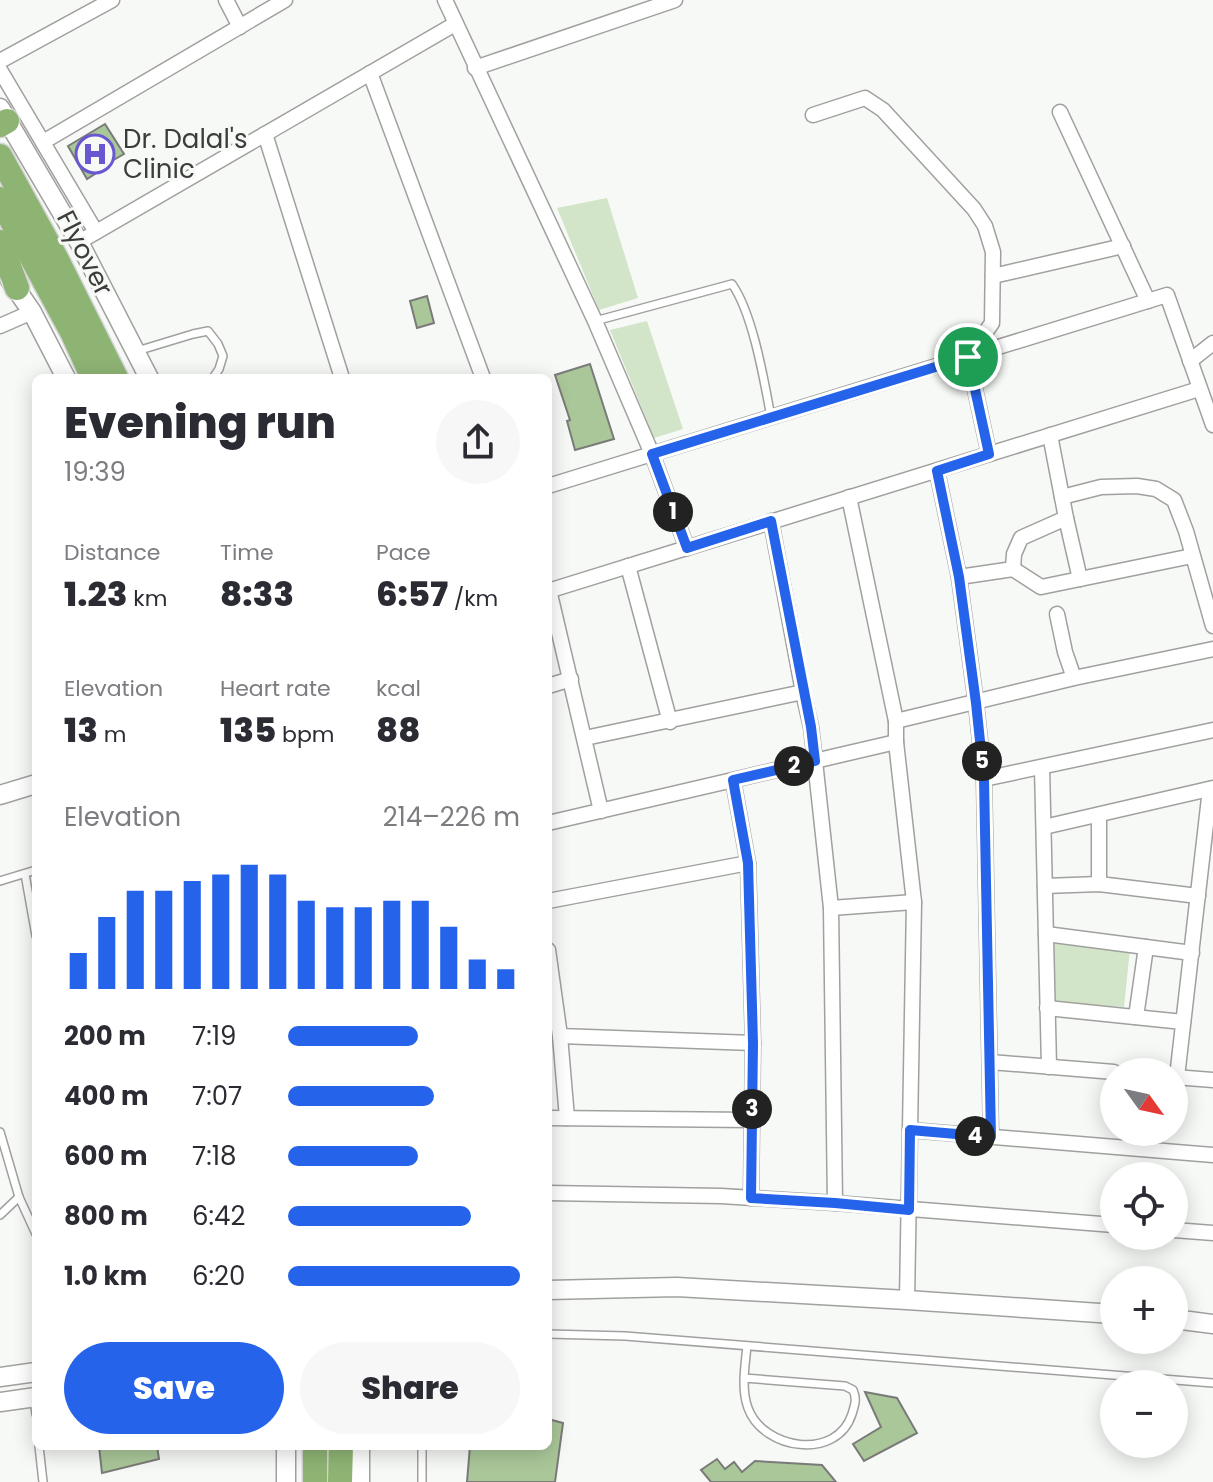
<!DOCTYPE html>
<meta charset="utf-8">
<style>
body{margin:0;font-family:Poppins,sans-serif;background:#f7f7f7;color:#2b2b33;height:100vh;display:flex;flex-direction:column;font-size:30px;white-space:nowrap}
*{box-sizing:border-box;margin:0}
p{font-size:26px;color:#7c7c81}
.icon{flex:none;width:44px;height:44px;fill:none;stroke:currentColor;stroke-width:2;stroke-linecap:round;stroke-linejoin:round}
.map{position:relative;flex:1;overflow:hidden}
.panel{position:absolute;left:32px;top:374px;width:520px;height:1076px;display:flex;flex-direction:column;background:#fff;border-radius:12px;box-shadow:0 4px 20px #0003}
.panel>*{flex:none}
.needle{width:52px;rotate:123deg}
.tools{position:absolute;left:1100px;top:1058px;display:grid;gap:16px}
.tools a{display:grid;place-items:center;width:88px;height:88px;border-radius:50%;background:#fff;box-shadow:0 4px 20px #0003;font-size:40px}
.pin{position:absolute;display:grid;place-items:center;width:68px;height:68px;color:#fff;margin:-34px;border:4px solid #fff;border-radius:50%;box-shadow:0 2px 8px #0007}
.km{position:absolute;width:40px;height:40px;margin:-20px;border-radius:50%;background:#222;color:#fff;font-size:22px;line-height:40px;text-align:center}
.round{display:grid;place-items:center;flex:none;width:84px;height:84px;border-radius:42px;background:#f7f7f7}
.headline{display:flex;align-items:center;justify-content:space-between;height:136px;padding:0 32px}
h1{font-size:44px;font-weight:800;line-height:60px}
.stats{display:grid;grid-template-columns:repeat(3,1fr);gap:12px;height:136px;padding:8px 32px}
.stats div{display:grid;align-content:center}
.stats b{font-size:34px;font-weight:800}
.stats small{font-size:22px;font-weight:400}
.stats p{font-size:22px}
.chart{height:224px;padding:16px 32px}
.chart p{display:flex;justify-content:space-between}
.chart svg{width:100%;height:144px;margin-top:8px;stroke:#2563eb;stroke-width:6}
.cta{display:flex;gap:16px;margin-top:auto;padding:16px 32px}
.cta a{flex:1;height:92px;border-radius:48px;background:#2563eb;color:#fff;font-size:32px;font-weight:800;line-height:92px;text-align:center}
.cta a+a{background:#f7f7f7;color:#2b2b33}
ul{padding:0 32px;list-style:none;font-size:26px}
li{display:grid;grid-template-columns:128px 96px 1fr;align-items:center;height:60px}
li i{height:20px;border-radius:10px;background:#2563eb}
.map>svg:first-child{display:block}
.green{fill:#d2e5c8}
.building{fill:#aac799;stroke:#7a7b79;stroke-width:2}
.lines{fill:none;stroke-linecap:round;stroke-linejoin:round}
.service-casing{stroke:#a0a19f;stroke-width:10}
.minor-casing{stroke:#a0a19f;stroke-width:17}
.tertiary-casing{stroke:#a0a19f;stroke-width:21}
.trunk-casing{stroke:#d4d4d4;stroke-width:27}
.service{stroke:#fff;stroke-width:7}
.minor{stroke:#fff;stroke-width:14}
.tertiary{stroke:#fff;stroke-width:18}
.trunk{stroke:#8eb474;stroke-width:24}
.route-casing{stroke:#fff;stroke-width:16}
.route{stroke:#2563eb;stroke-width:10}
.labels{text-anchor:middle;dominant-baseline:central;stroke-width:6;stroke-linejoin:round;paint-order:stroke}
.poi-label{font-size:26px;fill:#3b3c3b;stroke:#f7f9f6;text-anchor:start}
.street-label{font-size:26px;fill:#3b3c3b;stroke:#f7f9f6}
</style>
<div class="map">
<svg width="1213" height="1482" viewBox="0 0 1213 1482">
<rect width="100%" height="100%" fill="#f7f9f6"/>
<g class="green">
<polygon points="607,198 638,298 599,310 557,208"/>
<polygon points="647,321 683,429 654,438 610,330"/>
<polygon points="1052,941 1130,949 1124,1007 1052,1002"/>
</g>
<g class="building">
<polygon points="105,124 124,154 105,165 106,167 87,179 68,146"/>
<polygon points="427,296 434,323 417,328 410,301"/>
<polygon points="590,364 614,439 575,450 567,421 570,420 555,375"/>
<polygon points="865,1392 897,1398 917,1433 864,1461 853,1444 881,1427"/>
<polygon points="548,1419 563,1423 555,1482 467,1482 470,1446 548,1446"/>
<polygon points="99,1446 157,1446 159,1459 102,1473"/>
<polygon points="717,1459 725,1469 734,1462 742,1472 755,1461 822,1465 836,1482 711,1482 701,1470"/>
</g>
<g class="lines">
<g class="service-casing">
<g id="service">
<path d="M 595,321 L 732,284 C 753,314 764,380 771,417"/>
<polyline points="137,351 193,334 208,331 218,344 223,356 219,369 213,378"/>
<polyline points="25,874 36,936"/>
<polyline points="0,881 36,870"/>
<polyline points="0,1132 19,1197 36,1234"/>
<polyline points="0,1215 19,1197"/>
<polyline points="548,1334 625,1336 1213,1383"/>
<path d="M 744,1378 L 845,1386 L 853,1390 C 857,1399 855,1404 852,1414 C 837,1461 763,1450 748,1408 C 741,1389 745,1366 747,1346"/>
<polyline points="34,1399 36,1414"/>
<polyline points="39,1446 43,1482"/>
<polyline points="422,1446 422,1482"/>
</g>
</g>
<g class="minor-casing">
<g id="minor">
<polyline points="226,0 240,27"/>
<polyline points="445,0 595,321 652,454 687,548"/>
<polyline points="0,61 112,0"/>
<polyline points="475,68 675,0"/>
<polyline points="0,70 96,232"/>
<polyline points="370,73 483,378"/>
<polyline points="1060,112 1148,301"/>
<polyline points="813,115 865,98 883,110 974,209 985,226 993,252 992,323 968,357 989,454"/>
<polyline points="265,134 342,378"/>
<polyline points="43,142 285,0"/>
<polyline points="79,242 455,24"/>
<polyline points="993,276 1123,246"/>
<polyline points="0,326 32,312"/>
<polyline points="1190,361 1213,343"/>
<polyline points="937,471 959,577 976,703 984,779 991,1137"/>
<polyline points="548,486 1167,295 1213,425"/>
<polyline points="849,497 896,721 896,742 914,902 907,1300"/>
<polyline points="1062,497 1101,487 1137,486 1156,489 1174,500 1186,531 1213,626"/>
<polyline points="1066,518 1080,579"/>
<polyline points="628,566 670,722"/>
<polyline points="1013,569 1014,554 1021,538 1066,518 1050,435"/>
<polyline points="959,577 1013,569 1041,587 1192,556"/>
<polyline points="549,590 601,811"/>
<polyline points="548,591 1199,389"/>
<polyline points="1057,614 1065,652 1074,678"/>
<polyline points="548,686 571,679"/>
<polyline points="803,692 811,727 815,761 831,908 835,1203"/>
<polyline points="896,721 1074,678 1213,649"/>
<polyline points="585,738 803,692 771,521"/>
<polyline points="1042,767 1049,1067"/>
<polyline points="984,779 1213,730"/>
<polyline points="733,780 748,863 753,1043"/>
<polyline points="548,823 896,742"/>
<polyline points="1044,827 1213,788"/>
<polyline points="1099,884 1099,815"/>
<polyline points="1045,886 1099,884 1198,896"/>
<polyline points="548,901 748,863"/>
<polyline points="831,908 914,902"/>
<polyline points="1046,934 1192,953"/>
<polyline points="548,950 560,1036 753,1043 751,1198"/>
<polyline points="1047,1008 1183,1022"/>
<polyline points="1136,1017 1146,947"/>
<polyline points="560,1036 567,1118"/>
<polyline points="990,1062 1114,1072"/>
<polyline points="1174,1077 1213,1080"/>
<polyline points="1177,1077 1210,789"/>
<polyline points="548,1118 752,1120"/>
<polyline points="910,1130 1213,1155"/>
<polyline points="548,1193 721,1196 835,1203 1114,1225"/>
<polyline points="1174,1230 1213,1233"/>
</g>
</g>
<g class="tertiary-casing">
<g id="tertiary">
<polyline points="0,108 79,242 149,378"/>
<polyline points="10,280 32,312 66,378"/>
<polyline points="0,795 36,784"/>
<polyline points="548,1290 677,1287 907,1300 1114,1314"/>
<polyline points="1174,1319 1213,1324"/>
<polyline points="0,1377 36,1372"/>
<polyline points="0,1402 36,1397"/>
<polyline points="286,1482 286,1446"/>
<polyline points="360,1482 360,1446"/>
</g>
</g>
<g class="trunk-casing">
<g id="trunk">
<polyline points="0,125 7,121"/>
<polyline points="0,156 56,258 116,378"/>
<polyline points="0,199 72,332 93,378"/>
<polyline points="0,242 17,288"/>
<polyline points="315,1482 315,1446"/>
<polyline points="340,1482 341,1446"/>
</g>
</g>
<use href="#service" class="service"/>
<use href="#minor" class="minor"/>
<use href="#tertiary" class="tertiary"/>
<use href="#trunk" class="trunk"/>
</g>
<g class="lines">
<g class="route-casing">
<polygon id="route" points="968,357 989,454 937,471 959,577 976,703 984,779 991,1137 910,1130 909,1210 835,1203 751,1198 753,1043 748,863 733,780 815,761 811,727 771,521 687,548 652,454"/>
</g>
<use href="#route" class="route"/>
</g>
<defs>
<g id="hospital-ring" transform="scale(2)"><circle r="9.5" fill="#f7f9f6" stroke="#6758d1" stroke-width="1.5"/><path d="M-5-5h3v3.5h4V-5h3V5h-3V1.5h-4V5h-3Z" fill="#6758d1"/></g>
</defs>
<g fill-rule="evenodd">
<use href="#hospital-ring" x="95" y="154"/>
</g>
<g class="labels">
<g class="poi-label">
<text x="123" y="139">Dr. Dalal's<tspan x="123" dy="30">Clinic</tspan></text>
</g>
<g class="street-label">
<text transform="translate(85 253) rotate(63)">Flyover</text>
</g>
</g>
</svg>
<div class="tools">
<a><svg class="needle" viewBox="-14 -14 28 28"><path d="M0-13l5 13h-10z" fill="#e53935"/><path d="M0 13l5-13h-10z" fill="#7c7c81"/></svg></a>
<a><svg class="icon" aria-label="locate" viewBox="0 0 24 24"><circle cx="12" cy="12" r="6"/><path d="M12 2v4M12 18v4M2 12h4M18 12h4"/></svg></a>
<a>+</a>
<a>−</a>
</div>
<div class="pin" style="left:968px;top:357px;background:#1e9e55"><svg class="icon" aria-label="arrive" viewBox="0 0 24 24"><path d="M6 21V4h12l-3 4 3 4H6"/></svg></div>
<b class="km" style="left:673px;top:512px">1</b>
<b class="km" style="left:794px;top:766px">2</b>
<b class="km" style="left:752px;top:1109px">3</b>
<b class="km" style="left:975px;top:1136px">4</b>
<b class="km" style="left:982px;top:761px">5</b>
<section class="panel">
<div class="headline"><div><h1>Evening run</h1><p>19:39</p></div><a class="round"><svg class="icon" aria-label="share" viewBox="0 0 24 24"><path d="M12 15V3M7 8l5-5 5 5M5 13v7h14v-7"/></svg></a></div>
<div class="stats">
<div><p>Distance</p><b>1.23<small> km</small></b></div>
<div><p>Time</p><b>8:33</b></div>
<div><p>Pace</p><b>6:57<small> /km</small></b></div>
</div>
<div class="stats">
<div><p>Elevation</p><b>13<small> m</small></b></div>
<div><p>Heart rate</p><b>135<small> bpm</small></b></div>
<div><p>kcal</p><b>88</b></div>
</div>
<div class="chart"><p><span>Elevation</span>214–226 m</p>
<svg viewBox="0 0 160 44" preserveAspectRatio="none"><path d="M5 44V33M15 44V22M25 44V14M35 44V14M45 44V11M55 44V9M65 44V6M75 44V9M85 44V17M95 44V19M105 44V19M115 44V17M125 44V17M135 44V25M145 44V35M155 44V38"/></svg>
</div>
<ul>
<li><b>200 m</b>7:19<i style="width:56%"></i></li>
<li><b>400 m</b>7:07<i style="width:63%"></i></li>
<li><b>600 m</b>7:18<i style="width:56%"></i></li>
<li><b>800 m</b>6:42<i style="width:79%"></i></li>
<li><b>1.0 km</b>6:20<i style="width:100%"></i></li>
</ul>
<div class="cta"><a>Save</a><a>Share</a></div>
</section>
</div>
